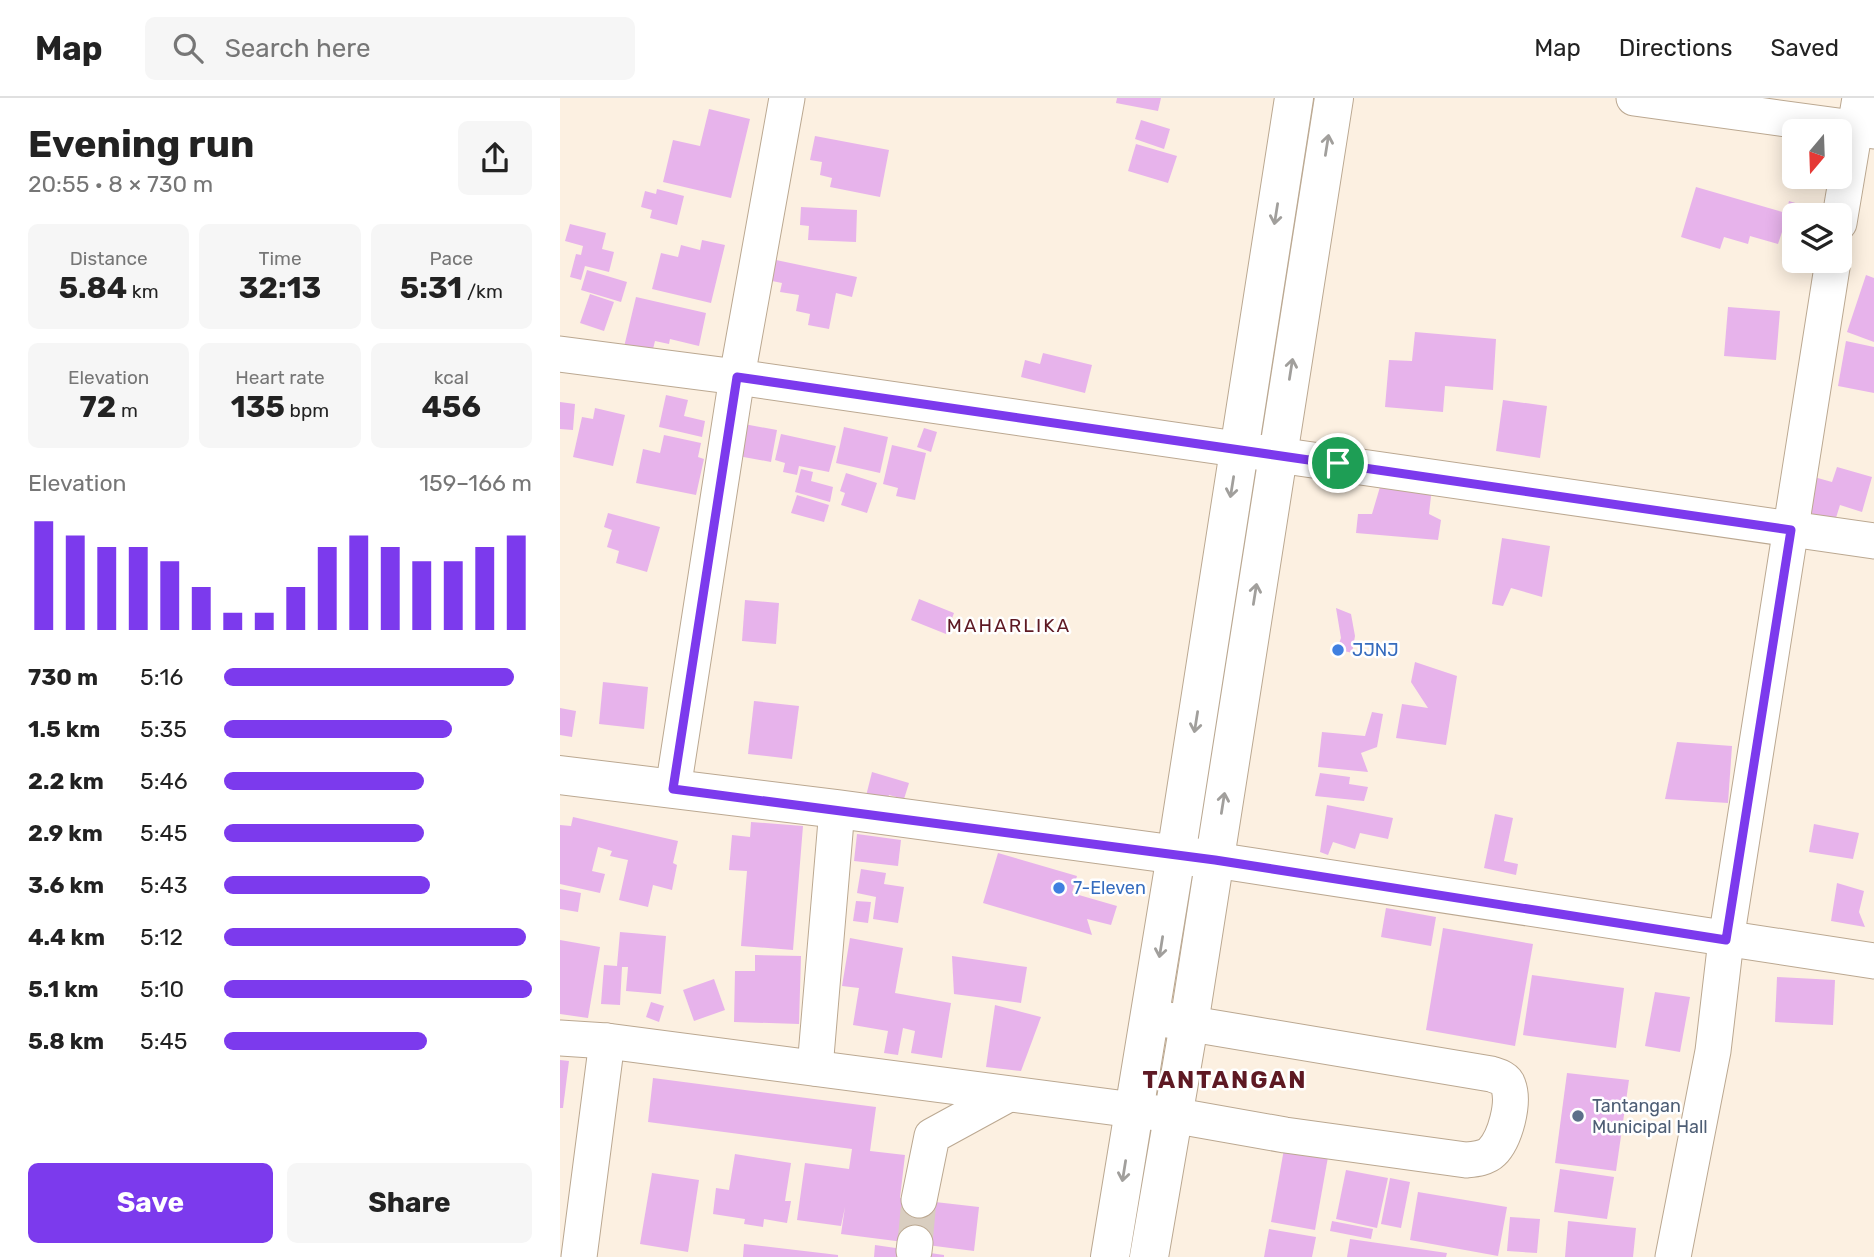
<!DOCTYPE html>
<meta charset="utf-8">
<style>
body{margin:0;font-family:Rubik,sans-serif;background:#f6f6f6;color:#222;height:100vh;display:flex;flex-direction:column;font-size:26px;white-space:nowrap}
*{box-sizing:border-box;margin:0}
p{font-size:23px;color:#767676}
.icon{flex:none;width:38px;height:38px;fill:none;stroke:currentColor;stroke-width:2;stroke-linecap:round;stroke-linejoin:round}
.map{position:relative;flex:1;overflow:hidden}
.side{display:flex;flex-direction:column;background:#fff;width:560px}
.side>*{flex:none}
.needle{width:46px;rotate:199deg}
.buttons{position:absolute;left:1222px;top:21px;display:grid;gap:14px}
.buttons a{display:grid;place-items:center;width:70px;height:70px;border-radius:10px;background:#fff;box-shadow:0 4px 18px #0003;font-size:35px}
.pin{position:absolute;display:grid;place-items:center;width:60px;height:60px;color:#fff;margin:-30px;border:4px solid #fff;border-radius:50%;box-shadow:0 2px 7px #0007}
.round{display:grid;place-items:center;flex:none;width:74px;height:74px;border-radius:10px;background:#f6f6f6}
.summary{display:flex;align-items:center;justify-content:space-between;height:119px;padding:0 28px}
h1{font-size:38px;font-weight:700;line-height:52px}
.figures{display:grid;grid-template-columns:repeat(3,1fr);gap:10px;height:119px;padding:7px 28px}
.figures div{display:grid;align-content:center;border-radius:10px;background:#f6f6f6;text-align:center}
.figures b{font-size:30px;font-weight:700}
.figures small{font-size:19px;font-weight:400}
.figures p{font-size:19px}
.chart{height:196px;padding:14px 28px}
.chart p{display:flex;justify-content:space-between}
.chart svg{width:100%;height:126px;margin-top:7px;stroke:#7c3aed;stroke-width:6}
.button{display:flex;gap:14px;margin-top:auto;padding:14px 28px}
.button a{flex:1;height:80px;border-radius:10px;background:#7c3aed;color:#fff;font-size:28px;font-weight:700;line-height:80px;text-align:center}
.button a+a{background:#f6f6f6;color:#222}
ul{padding:0 28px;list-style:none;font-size:23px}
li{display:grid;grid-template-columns:112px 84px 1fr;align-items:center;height:52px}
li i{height:18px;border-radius:9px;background:#7c3aed}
header{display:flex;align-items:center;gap:42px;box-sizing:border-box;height:98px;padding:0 35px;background:#fff;border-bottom:2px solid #e0e0e0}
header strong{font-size:33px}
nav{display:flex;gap:38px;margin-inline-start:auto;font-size:24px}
.search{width:490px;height:63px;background:#f6f6f6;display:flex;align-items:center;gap:18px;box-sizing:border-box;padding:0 24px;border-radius:10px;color:#767676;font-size:26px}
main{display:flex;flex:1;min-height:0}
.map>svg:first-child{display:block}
.building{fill:#e7b3eb}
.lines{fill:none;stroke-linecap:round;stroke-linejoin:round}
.minor-tunnel{stroke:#d9cec0;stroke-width:35;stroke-dasharray:35 18;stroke-linecap:butt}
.minor-casing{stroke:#bba891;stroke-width:37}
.major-casing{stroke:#bba891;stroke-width:40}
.highway-casing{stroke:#bba891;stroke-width:40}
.minor{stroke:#fff;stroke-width:35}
.major{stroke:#fff;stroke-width:38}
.highway{stroke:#fff;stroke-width:38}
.oneway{stroke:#a19f9c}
.route-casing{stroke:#fff;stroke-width:14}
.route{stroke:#7c3aed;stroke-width:9}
.shop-dot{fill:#3f7fe0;stroke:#fff;stroke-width:2.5}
.service-dot{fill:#5c6f8a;stroke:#fff;stroke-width:2.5}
.labels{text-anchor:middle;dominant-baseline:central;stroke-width:5;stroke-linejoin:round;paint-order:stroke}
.shop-label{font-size:18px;fill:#366cbe;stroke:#fff;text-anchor:start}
.service-label{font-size:18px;fill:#4e5e75;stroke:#fff;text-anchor:start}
.neighbourhood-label{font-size:19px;letter-spacing:2px;fill:#5e1923;stroke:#fff}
.district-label{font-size:24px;font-weight:bold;letter-spacing:2px;fill:#5e1923;stroke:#fff}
</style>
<header>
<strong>Map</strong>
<div class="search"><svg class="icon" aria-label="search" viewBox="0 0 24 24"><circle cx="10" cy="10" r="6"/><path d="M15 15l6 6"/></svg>Search here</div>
<nav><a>Map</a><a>Directions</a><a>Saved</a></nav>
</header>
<main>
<section class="side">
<div class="summary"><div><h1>Evening run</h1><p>20:55 · 8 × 730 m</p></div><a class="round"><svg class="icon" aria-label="share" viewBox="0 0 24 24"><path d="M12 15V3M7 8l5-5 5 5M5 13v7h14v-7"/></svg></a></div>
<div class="figures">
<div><p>Distance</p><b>5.84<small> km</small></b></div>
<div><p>Time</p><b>32:13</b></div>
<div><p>Pace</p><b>5:31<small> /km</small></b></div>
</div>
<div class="figures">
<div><p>Elevation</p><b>72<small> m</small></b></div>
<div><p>Heart rate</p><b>135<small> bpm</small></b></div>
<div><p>kcal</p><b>456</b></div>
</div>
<div class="chart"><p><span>Elevation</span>159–166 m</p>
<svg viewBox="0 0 160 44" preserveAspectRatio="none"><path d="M5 44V6M15 44V11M25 44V15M35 44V15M45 44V20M55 44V29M65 44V38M75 44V38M85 44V29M95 44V15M105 44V11M115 44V15M125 44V20M135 44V20M145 44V15M155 44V11"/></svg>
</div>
<ul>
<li><b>730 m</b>5:16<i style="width:94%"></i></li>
<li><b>1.5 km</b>5:35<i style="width:74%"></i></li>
<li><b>2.2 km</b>5:46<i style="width:65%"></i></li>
<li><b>2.9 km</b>5:45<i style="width:65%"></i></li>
<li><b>3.6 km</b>5:43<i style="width:67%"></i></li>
<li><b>4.4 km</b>5:12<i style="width:98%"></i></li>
<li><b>5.1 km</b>5:10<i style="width:100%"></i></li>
<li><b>5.8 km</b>5:45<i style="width:66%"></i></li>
</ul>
<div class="button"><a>Save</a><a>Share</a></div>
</section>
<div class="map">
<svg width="1314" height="1159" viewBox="0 0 1314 1159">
<rect width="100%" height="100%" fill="#fcf0e1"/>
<g class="building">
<polygon points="557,0 601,0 598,13 556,5"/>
<polygon points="149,11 190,21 171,100 103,84 113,42 140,48"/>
<polygon points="581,22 610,31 604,51 575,41"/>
<polygon points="255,38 329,52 320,99 270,89 272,80 260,77 262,64 250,62"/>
<polygon points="576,46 617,58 608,85 568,73"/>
<polygon points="1136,89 1226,115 1229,103 1248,109 1245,117 1234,117 1234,134 1223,131 1218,146 1190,138 1188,146 1164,139 1160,151 1121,139"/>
<polygon points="97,91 124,98 117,127 90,120 92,112 81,109 85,93 96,96"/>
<polygon points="241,109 297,112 296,144 248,142 249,128 240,127"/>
<polygon points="10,126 46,135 42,151 54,154 49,174 25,168 21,182 10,179 16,156 21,157 23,148 5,143"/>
<polygon points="142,142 165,147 151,205 92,191 101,155 118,159 121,147 140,152"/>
<polygon points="216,162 297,179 292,199 276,195 269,231 248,227 250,216 236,213 239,197 220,194 222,185 212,183"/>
<polygon points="27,172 67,184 61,204 21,192"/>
<polygon points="1306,177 1314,180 1314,244 1287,234"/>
<polygon points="30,196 54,204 44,233 20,225"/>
<polygon points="76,199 146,215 139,248 110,241 109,246 95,243 92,255 64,249"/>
<polygon points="1168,209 1220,213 1216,262 1164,258"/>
<polygon points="855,234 936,241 933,292 885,288 883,314 825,309 829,262 852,263"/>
<polygon points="1286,243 1314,249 1314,295 1278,288"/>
<polygon points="483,255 532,267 525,295 461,279 465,262 480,266"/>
<polygon points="106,297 128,302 124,318 145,323 142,339 99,329"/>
<polygon points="943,302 987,308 980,360 936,353"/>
<polygon points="0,304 15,306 13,332 0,331"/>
<polygon points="35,310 65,317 53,368 13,359 22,319 33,321"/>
<polygon points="184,326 217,332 211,364 178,358"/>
<polygon points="284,329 328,339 320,375 276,365"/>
<polygon points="364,330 377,334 371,354 357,349"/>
<polygon points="221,336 276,348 269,374 239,368 237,377 223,374 225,365 215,362"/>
<polygon points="104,337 141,345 138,359 144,361 136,397 76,385 83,351 100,355"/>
<polygon points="332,347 366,355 355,402 336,398 338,390 323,386"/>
<polygon points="1277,369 1312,379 1302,414 1280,407 1275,423 1244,413 1254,379 1272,384"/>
<polygon points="241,371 253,374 251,383 273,389 270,404 235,394"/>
<polygon points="286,375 317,385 307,415 281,407 285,395 280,393"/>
<polygon points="820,389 872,389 869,416 881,422 878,442 796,435 798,416 812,416"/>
<polygon points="237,397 269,407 264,424 231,415"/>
<polygon points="48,415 100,429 87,474 56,465 59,453 47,449 52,432 44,429"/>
<polygon points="942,440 990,448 982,499 951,490 943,508 932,506"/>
<polygon points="359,501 394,515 386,536 351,522"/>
<polygon points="185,502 219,505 216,546 182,543"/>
<polygon points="776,510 791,516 795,538 792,555 777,551 781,540"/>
<polygon points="855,564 897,578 886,647 836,640 842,606 868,610 851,584"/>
<polygon points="43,584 88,589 84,631 39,626"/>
<polygon points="194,603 239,608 232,661 188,656"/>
<polygon points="0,610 16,613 12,639 0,637"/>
<polygon points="812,614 823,616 817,649 801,655 808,674 758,669 762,634 805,638"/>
<polygon points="1117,644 1172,648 1168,705 1105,701"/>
<polygon points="312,674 349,685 344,701 329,697 327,704 306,698"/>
<polygon points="760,675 790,679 789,686 808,689 804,703 755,698"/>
<polygon points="767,707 833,720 828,741 800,735 795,751 773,744 768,757 760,754"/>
<polygon points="935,716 953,720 944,763 958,766 956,777 924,770"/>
<polygon points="13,719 118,743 113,765 117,767 112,792 93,787 88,809 59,802 68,762 50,758 52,753 38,749 32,773 45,776 40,795 0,786 0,727 11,728"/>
<polygon points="191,724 243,728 233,852 181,848 187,773 169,772 172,737 190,739"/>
<polygon points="1254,726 1299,735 1293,761 1249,754"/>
<polygon points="297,736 341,742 338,768 294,763"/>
<polygon points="438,755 517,778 512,795 557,808 551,827 527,821 532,837 423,805"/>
<polygon points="301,771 326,775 324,786 344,789 338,825 313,821 316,799 297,795"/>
<polygon points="1277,785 1304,793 1299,814 1305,829 1271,823"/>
<polygon points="0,791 21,795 18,814 0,811"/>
<polygon points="296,803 311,804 308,825 293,823"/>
<polygon points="826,810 876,819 871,848 821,839"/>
<polygon points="883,830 973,846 955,948 866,932"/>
<polygon points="60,834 106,838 101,896 66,893 68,869 62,869 60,907 41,906 44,867 57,868"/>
<polygon points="290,840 343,850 335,895 391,905 382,960 351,955 355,933 343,930 338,957 324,955 328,933 293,927 299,890 282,888"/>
<polygon points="0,842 40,849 28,920 0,916"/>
<polygon points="195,857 241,858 239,926 174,924 175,873 195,873"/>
<polygon points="392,858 467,869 461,905 394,896"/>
<polygon points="972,877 1064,890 1056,950 963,937"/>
<polygon points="1217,879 1275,882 1273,927 1215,924"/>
<polygon points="154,881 165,912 134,923 123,892"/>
<polygon points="1095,894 1130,899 1120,954 1085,948"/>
<polygon points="91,904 104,908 99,924 86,919"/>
<polygon points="435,907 481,919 461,973 426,969"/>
<polygon points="0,962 9,963 3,1010 0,1010"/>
<polygon points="1007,975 1069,982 1056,1073 995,1065"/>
<polygon points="93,980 316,1009 310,1053 345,1057 340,1100 419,1109 414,1153 281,1136 285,1109 281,1128 237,1122 245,1065 289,1071 292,1051 88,1024"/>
<polygon points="724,1051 768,1059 755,1132 711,1124"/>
<polygon points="175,1056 231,1065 225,1103 231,1103 227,1125 204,1121 203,1129 184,1126 185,1121 153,1116 156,1090 169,1092"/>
<polygon points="1000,1071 1054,1079 1047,1121 994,1114"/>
<polygon points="786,1072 828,1080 817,1130 776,1121"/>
<polygon points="92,1075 139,1082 128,1154 80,1146"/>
<polygon points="830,1080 850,1084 841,1130 821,1126"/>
<polygon points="858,1094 947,1109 938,1158 850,1142"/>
<polygon points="950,1119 980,1121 977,1155 947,1153"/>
<polygon points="772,1123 813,1131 811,1141 770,1133"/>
<polygon points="1008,1123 1076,1130 1073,1159 1005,1159"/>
<polygon points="709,1131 756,1139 752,1159 704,1159"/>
<polygon points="790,1141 887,1155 886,1159 787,1159"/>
<polygon points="184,1146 278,1157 278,1159 183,1159"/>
<polygon points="315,1147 384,1157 384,1159 314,1159"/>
</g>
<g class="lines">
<polyline class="minor-tunnel" points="355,1145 359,1102"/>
<g class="minor-casing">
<g id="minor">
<polyline points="1074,0 1314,33"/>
<polyline points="1279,125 1300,0"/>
<polyline points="0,256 177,279 1314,443"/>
<polyline points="113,691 177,279 227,0"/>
<polyline points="655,762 1314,863"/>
<path d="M 0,940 L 47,943 L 612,1017 L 725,1037 L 906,1062 C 915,1061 926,1060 932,1054 C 945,1041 955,1005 948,987 C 946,980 937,978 931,976 L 590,919"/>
<polyline points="255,970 277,711"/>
<polyline points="359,1102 372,1038 447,997"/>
<polyline points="354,1153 355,1145"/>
<polyline points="19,1159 47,943"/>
<polyline points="1113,1159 1153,953 1166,842 1273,163"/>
</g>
</g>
<g class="major-casing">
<polyline id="major" points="0,677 277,711 655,762"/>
</g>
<g class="highway-casing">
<g id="highway">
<polyline points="550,1159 616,757 734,0"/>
<polyline points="589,1159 629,926 774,0"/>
</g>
</g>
<use href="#minor" class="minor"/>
<use href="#major" class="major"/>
<use href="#highway" class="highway"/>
</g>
<defs><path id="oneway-shaft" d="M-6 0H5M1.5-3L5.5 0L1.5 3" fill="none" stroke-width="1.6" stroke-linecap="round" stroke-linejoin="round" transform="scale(1.75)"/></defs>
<g class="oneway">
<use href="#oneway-shaft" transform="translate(767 47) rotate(-81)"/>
<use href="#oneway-shaft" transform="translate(716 116) rotate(99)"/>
<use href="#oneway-shaft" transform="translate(731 271) rotate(-81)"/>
<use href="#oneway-shaft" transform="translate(672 389) rotate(99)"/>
<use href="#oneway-shaft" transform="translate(695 496) rotate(-81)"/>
<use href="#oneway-shaft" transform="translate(636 624) rotate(99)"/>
<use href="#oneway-shaft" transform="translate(663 705) rotate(-81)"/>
<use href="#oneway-shaft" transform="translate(601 849) rotate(99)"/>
<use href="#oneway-shaft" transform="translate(564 1073) rotate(99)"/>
</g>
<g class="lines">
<g class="route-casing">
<polygon id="route" points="177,279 1231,432 1166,842 655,762 113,691"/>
</g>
<use href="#route" class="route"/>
</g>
<g class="shop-dot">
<circle cx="778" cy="552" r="7"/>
<circle cx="499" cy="790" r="7"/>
</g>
<circle class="service-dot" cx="1018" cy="1018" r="7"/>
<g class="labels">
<g class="shop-label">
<text x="792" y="552">JJNJ</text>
<text x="513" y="790">7-Eleven</text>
</g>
<g class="service-label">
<text x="1032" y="1008">Tantangan<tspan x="1032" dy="21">Municipal Hall</tspan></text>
</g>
<g class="neighbourhood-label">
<text x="449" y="527">MAHARLIKA</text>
</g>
<g class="district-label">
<text x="665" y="982">TANTANGAN</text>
</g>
</g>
</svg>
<div class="buttons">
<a><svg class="needle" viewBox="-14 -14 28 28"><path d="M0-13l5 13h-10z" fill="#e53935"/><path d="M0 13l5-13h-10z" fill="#767676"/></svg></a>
<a><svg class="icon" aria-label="layers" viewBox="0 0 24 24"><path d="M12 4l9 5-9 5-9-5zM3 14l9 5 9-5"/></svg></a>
</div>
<div class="pin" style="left:778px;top:365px;background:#1e9e55"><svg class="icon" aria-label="arrive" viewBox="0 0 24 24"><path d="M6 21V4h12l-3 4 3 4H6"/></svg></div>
</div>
</main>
